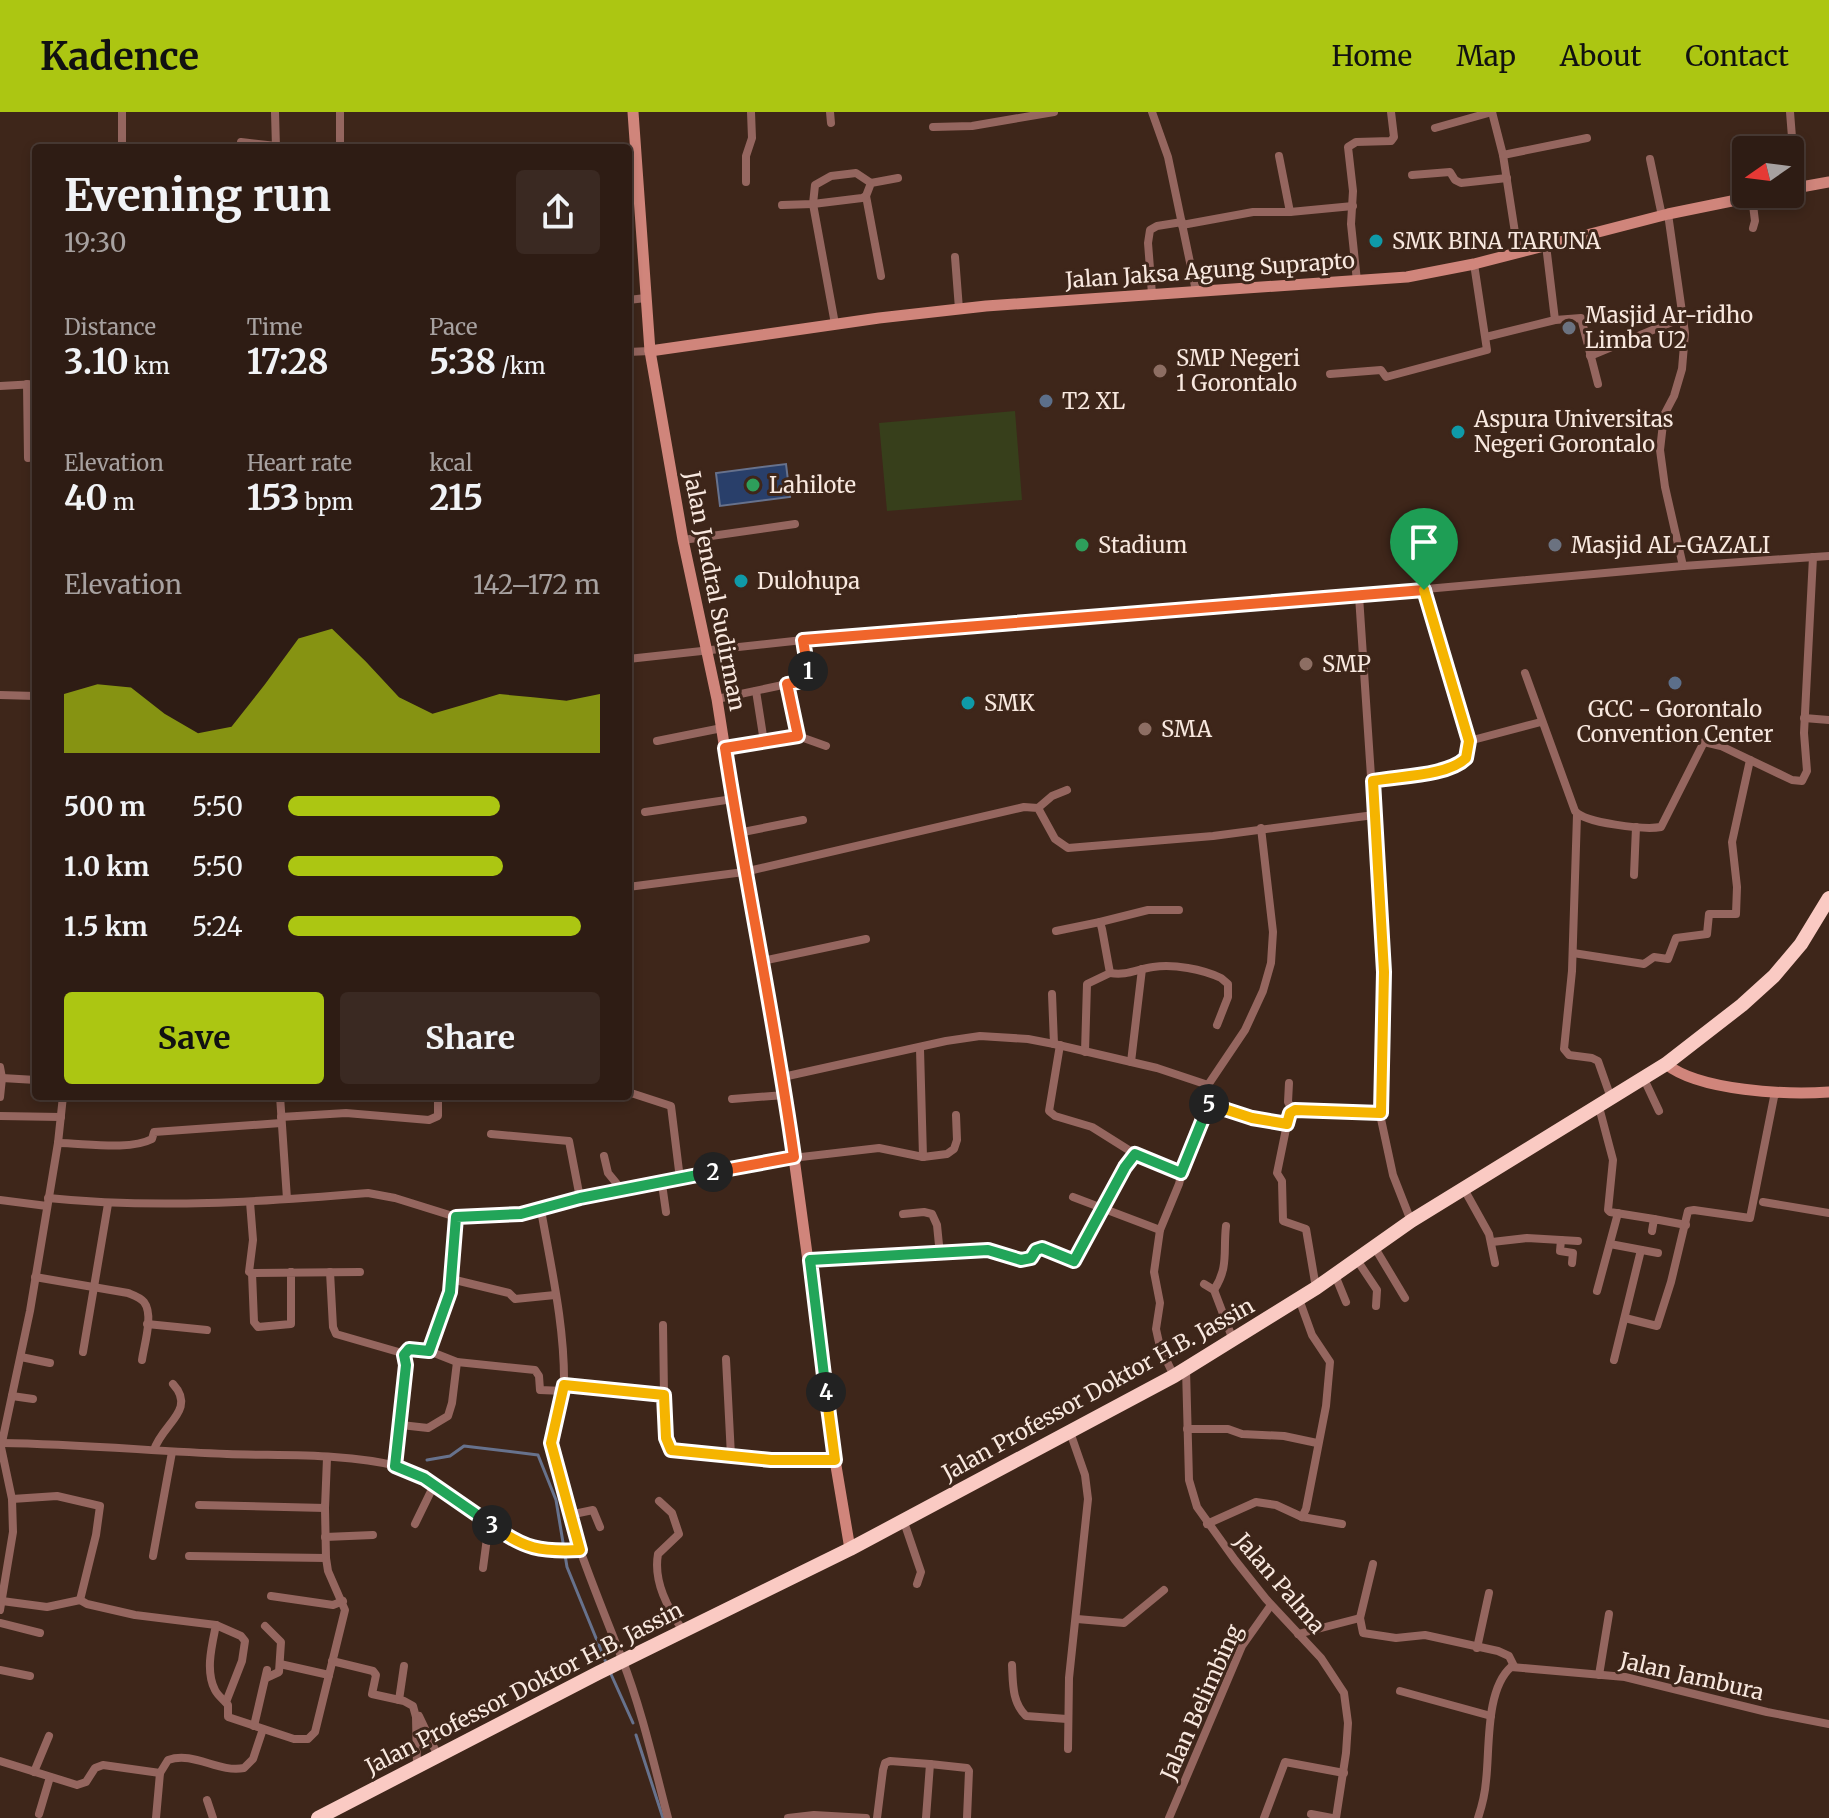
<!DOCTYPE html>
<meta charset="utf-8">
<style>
body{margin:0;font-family:Merriweather,serif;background:#3a2922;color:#f1f3f6;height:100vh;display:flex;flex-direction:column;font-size:30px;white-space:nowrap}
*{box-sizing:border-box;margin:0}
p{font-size:26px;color:#a7a1a0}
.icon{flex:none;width:44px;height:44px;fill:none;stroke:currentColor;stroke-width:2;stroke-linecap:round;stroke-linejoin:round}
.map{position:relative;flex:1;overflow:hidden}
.sheet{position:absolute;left:32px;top:32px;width:600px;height:956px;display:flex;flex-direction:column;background:#2e1c14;border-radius:8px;box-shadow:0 4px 12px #0003,0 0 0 2px #493a34}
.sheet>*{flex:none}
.needle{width:52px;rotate:256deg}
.fabs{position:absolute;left:1732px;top:24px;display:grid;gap:16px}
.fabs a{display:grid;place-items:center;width:72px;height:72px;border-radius:8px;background:#2e1c14;box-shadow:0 4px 12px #0003,0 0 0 2px #493a34;font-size:40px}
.pin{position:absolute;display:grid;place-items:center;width:68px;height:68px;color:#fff;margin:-82px -34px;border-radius:50% 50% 50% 0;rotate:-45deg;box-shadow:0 0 8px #0007}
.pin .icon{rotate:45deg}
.km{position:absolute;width:40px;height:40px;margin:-20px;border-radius:50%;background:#222;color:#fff;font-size:22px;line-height:40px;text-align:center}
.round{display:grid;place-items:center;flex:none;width:84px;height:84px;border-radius:8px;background:#3a2922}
.overview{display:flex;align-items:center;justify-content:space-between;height:136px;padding:0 32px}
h1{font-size:44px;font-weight:700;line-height:60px}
.figures{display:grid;grid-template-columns:repeat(3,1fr);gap:12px;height:136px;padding:8px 32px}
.figures div{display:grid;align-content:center}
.figures b{font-size:34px;font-weight:700}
.figures small{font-size:22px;font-weight:400}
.figures p{font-size:22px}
.chart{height:224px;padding:16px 32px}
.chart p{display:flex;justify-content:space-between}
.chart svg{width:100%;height:144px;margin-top:8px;fill:#acc612;opacity:.7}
.cta{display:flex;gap:16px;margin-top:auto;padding:16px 32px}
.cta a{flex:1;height:92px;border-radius:8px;background:#acc612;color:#111;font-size:32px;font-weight:700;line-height:92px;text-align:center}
.cta a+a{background:#3a2922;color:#f1f3f6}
ul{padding:0 32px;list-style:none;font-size:26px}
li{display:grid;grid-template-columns:128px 96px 1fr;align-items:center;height:60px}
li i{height:20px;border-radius:10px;background:#acc612}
header{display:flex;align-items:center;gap:48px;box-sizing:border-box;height:112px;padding:0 40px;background:#acc612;color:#111}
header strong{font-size:38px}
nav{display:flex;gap:44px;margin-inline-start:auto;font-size:28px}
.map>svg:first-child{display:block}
.green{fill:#373f1b}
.water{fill:#293f6a;stroke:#67728d;stroke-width:2}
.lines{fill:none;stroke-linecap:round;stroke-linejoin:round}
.stream{stroke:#67728d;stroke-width:3}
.street{stroke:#95665f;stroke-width:8}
.secondary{stroke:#d0857b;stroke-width:11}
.highway{stroke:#facac3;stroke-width:14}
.split-1-casing{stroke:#fff;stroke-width:16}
.split-2-casing{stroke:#fff;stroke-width:16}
.split-3-casing{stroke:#fff;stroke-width:16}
.split-4-casing{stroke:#fff;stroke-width:16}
.split-5-casing{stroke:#fff;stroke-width:16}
.split-6-casing{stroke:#fff;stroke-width:16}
.split-1{stroke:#f0652b;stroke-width:10}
.split-2{stroke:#f0652b;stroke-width:10}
.split-3{stroke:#22a559;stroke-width:10}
.split-4{stroke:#f5b400;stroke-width:10}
.split-5{stroke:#22a559;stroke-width:10}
.split-6{stroke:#f5b400;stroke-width:10}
.culture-dot{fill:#0f9aa8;stroke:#3e261a;stroke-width:3}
.worship-dot{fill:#6b7280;stroke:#3e261a;stroke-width:3}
.education-dot{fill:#8d6e63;stroke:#3e261a;stroke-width:3}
.service-dot{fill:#5c6f8a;stroke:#3e261a;stroke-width:3}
.leisure-dot{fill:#2e9e5b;stroke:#3e261a;stroke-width:3}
.labels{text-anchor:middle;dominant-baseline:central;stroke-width:6;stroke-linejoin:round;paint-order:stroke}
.poi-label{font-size:22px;fill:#f8e8df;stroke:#3e261a;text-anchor:start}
.street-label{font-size:22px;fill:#f8e8df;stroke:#3e261a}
</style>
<header>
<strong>Kadence</strong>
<nav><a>Home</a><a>Map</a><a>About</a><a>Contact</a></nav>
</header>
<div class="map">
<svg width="1829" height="1706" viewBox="0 0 1829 1706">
<rect width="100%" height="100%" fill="#3e261a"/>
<polygon class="green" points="1015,299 1022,388 887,399 879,311"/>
<polygon class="water" points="786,352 790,385 720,394 716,361"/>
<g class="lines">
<g class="stream">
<polyline points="427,1348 450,1344 464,1334 538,1343 556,1388 567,1455 607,1553"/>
<polyline points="610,1560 633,1611"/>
<polyline points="636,1623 663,1706"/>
</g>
<g class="street">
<polyline points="275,0 276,36"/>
<polyline points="340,0 340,36"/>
<polyline points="830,0 831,11"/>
<polyline points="1152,0 1168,45 1196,179"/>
<polyline points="1492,0 1503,43 1518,140"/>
<polyline points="1790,0 1796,76"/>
<polyline points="933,15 972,14 1054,0"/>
<polyline points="1435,16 1492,0"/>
<polyline points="241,30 276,34"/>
<polyline points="122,36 122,0"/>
<polyline points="1503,43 1587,26"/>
<polyline points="1279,44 1290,100"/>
<polyline points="1650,47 1662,104"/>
<polyline points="1412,63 1450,60 1455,68 1461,71 1507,66"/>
<polyline points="746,70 746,44 752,26 751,0"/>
<polyline points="866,84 881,164"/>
<polyline points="1752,85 1755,109 1753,116"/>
<polyline points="782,93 813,92 815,73 831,64 856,61 871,71"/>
<polyline points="1668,102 1685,221 1682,257 1674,284 1664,303 1660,338 1665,375 1683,454"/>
<polyline points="1182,113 1253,100 1290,100 1353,94"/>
<polyline points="955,145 959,197"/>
<polyline points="1357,169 1351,112 1353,79 1348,35 1356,30 1391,29 1394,25 1391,0"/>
<polyline points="1152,182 1148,131 1150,118 1157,114 1182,110"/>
<polyline points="628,188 646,186"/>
<polyline points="1555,208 1581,206 1598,272"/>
<polyline points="835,212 813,92 862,86 866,84 871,71 898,66"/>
<polyline points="1486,225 1555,208 1546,133"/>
<polyline points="628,240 650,239"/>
<polyline points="1590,244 1684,205"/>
<polyline points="1330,262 1381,258 1386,265 1487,238 1474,152"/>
<polyline points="27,272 28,346"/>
<polyline points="0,274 36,272"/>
<polyline points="683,428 795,412"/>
<polyline points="1424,478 1469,629 1541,610"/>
<polyline points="1359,484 1384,860 1381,1007 1393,1063 1411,1109"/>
<polyline points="803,528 809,568"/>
<polyline points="628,547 803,528 1146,502 1683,454 1829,444"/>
<path d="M 1525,561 L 1575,699 C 1584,711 1645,718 1661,715 L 1704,630 L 1721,634 L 1792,668 L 1802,669 L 1807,659 L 1804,621 L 1813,445"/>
<polyline points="756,579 764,630"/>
<polyline points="0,583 36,584"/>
<polyline points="717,587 816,566"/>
<polyline points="1804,606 1829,608"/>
<polyline points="798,624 826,634"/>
<polyline points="657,629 722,616"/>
<polyline points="725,636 798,624 787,572"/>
<path d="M 1373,669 C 1398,664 1447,665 1466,646 L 1469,629"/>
<polyline points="1038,696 1052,684 1067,678"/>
<polyline points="645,700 733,687"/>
<polyline points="1577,703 1572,859 1564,937 1569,943 1592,946 1598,949 1611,986"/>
<polyline points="738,721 803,708"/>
<polyline points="1634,763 1636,715"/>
<polyline points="628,775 744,760 1024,695 1038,696 1055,727 1068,736 1213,724 1374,703"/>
<polyline points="1100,810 1148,798 1179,798"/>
<polyline points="1056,819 1100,810 1102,817 1110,861 1087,872 1085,940"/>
<polyline points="1573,841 1644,852 1654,845 1668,847 1676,826 1707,822 1709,802 1736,802 1737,775 1732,730 1750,648"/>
<polyline points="762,849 866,827"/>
<path d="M 1110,861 C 1127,864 1137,857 1153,855 C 1174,852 1202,857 1221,866 L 1228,872 L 1228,885 L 1217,913"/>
<polyline points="1052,882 1054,932"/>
<polyline points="1060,933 1049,999 1055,1004 1092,1015 1135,1042"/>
<polyline points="920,937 923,1045"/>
<polyline points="1131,950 1142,857"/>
<polyline points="0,955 2,966"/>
<polyline points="783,965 946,929 980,924 1028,927 1054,932 1157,956 1208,973"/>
<polyline points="1644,967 1659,999"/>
<polyline points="1289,971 1288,990 1293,999"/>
<polyline points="628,980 671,994 680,1067"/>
<polyline points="280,984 287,1087"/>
<polyline points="0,985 2,966 36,968"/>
<polyline points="732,987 785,983"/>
<polyline points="1209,992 1252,1006 1287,1012 1290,1001 1295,998 1381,1001"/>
<polyline points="1599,995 1613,1048 1608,1098 1610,1100 1654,1107"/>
<polyline points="0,1004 61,1005"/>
<polyline points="281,1005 346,1001 429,1008 438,1004 438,984"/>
<polyline points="1287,1012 1277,1061 1282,1069 1283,1109 1306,1117 1316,1176"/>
<polyline points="491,1022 569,1029 580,1086"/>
<path d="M 58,1031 C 84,1031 129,1039 152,1027 L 154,1020 L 281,1011"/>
<polyline points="604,1044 608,1061 622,1078"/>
<polyline points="662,1072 666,1100"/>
<polyline points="1464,1077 1489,1122 1495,1151"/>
<polyline points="1073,1085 1160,1118"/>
<path d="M 48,1086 C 155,1097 261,1090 368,1081 L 395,1086 L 456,1105 L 505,1104 L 757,1050 L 879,1036 L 923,1045 L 947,1042 L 954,1037 L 957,1028 L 956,1003"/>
<polyline points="0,1088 47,1094"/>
<polyline points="250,1090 253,1128 249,1160 252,1161"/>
<polyline points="1763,1090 1829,1101"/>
<path d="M 541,1098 C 551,1155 565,1215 564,1274 C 563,1296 548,1316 552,1339 C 566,1411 596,1480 622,1547 C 642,1598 654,1653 668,1706"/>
<polyline points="903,1102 924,1100 932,1102 937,1113 940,1143"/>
<polyline points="1652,1119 1654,1107 1686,1113"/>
<polyline points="1561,1128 1560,1139 1573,1141 1572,1151"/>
<polyline points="1492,1130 1527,1126 1578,1129"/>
<polyline points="1610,1132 1658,1141"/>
<polyline points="1375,1136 1405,1186"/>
<path d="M 810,1148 L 988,1138 L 1026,1148 L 1042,1136 L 1072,1150 C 1096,1128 1112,1071 1135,1042 L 1181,1061"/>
<polyline points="1357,1148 1377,1178 1376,1194"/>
<polyline points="291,1160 291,1212 258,1215 254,1210 252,1161 360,1160"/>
<polyline points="330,1160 333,1215 336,1222 402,1241 406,1248 395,1354"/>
<polyline points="1335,1163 1346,1190"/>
<path d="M 35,1165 L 128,1181 C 133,1183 140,1185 144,1190 C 154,1203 144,1233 142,1248"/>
<polyline points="451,1167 509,1181 515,1187 555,1183"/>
<polyline points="1204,1172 1214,1178 1233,1228"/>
<path d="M 1214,1178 C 1229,1155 1223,1140 1226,1114"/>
<polyline points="1597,1179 1618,1101"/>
<polyline points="1625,1206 1657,1214 1671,1170 1688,1099 1694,1098 1750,1106 1775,980"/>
<polyline points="147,1212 207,1218"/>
<polyline points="663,1213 664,1283"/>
<polyline points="429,1239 457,1250 535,1258 539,1264 540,1278 564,1279"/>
<polyline points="83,1240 108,1092"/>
<polyline points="404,1243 409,1237 429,1239 450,1180 456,1105"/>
<polyline points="21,1245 50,1251"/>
<polyline points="726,1247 731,1344"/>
<polyline points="1614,1248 1641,1138"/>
<polyline points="1186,1257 1189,1368 1197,1395 1235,1448 1266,1487 1321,1546 1344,1581 1348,1611 1346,1641 1336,1706"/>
<polyline points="1174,1264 1160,1235 1156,1217 1160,1191 1154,1160 1160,1118 1179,1072 1187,1041 1209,992 1208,973 1245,918 1263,879 1271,851 1273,820 1261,716"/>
<polyline points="564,1273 664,1283 666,1326 671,1338 771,1348 835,1348"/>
<polyline points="12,1284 33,1287"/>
<polyline points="401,1313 428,1316 448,1304 452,1291 457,1250"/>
<polyline points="1187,1317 1228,1317 1242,1322 1284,1324 1317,1331"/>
<path d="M 2,1331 C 77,1332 152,1339 227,1342 C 281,1344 345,1341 397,1354 C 448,1367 483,1422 532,1436 C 548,1441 564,1439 580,1438"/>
<path d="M 154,1338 C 162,1312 197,1298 173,1272"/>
<polyline points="12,1387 57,1384 100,1394 96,1423 80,1488"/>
<path d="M 659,1389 L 672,1401 L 679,1422 L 658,1442 C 653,1470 668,1496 683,1519"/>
<polyline points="199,1393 325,1396 327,1346"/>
<polyline points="569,1403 593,1398 600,1415"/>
<polyline points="1302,1405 1342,1412"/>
<polyline points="904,1410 921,1460 917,1472"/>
<polyline points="415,1412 434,1373"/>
<polyline points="1207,1412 1256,1390 1276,1393 1302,1405 1306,1397 1326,1294 1330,1250 1312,1223 1299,1187"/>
<polyline points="325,1425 373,1423"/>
<polyline points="153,1444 172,1340"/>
<polyline points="189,1444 326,1446"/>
<polyline points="1373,1452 1360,1506 1363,1521 1396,1526 1425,1523 1498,1539 1509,1544 1514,1554"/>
<polyline points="483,1456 489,1411"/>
<polyline points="271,1484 333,1493 343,1489"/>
<polyline points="2,1489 47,1495 80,1488 87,1492 135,1503 216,1513 241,1524 245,1529 242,1549 226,1590"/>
<polyline points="0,1498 13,1420 12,1387 1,1335 30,1199 58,1031 63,984"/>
<polyline points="1077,1507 1124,1511 1164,1478"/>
<polyline points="0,1511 40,1521"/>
<path d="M 216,1513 C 212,1533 205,1559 215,1578 C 218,1584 224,1588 228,1593 L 228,1605 L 294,1627 L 308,1627 L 315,1620 L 345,1498 L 328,1459 L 326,1446 L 325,1396"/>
<polyline points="265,1514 281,1530 279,1560 266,1566"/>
<polyline points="1298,1522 1360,1506"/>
<polyline points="1477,1536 1489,1481"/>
<polyline points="332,1549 373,1559 376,1563 372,1582 404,1589 413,1594 416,1605 417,1654"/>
<polyline points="280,1552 329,1563"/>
<path d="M 1012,1553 C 1013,1572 1012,1590 1026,1604 L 1067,1607"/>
<polyline points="0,1558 30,1564"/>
<polyline points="1599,1563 1609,1502"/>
<polyline points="1400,1579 1491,1604"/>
<polyline points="399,1588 404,1554"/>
<polyline points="419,1604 438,1644"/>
<polyline points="254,1614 267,1558"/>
<polyline points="1068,1637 1069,1566 1088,1387 1085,1363 1070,1320"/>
<polyline points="0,1649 77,1673 86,1670 95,1656 103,1653 160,1661"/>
<polyline points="930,1652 967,1656 969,1659 967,1706"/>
<polyline points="34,1660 49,1624"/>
<polyline points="207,1688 213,1706"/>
<polyline points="39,1702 50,1665"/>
<polyline points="1311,1702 1332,1706"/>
<path d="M 156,1706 L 160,1661 L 168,1648 C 194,1639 218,1661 244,1656 L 253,1647 L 263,1617"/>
<polyline points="788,1706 814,1703 866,1706"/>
<polyline points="877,1706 883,1658 885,1651 890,1649 930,1652 926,1706"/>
<polyline points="1169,1706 1242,1534 1271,1493"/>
<polyline points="1264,1706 1285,1650 1344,1661"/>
<path d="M 1478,1706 C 1482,1694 1485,1682 1486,1669 C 1490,1637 1485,1578 1511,1555 L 1625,1565 L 1767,1600 L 1829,1612"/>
</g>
<g class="secondary">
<polyline points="633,0 650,239 683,428 717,587 744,760 783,965 835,1348 850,1437"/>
<polyline points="1790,77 1829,70"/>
<polyline points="650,239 879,206 986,194 1407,165 1474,152 1668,102 1766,82"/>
<path d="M 1666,952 C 1699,979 1787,983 1829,980"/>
</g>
<polyline class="highway" points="318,1706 598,1561 850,1437 1174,1264 1316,1176 1411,1109 1666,952 1742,893 1774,864 1801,832 1829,786"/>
</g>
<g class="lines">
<g class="split-1-casing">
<polyline id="split-1" points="808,559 803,528 1424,478"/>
</g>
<g class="split-2-casing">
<path id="split-2" d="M 713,1060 L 794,1045 C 775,908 746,773 725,636 L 798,624 L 787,572 L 809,568 L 808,559"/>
</g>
<g class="split-3-casing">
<polyline id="split-3" points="492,1413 424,1366 395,1354 406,1253 404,1243 409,1237 429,1239 450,1180 456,1105 521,1102 580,1086 713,1060"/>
</g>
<g class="split-4-casing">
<path id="split-4" d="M 492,1413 C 524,1437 541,1440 580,1438 L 551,1331 L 564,1273 L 664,1283 L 666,1326 L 671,1338 L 771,1348 L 835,1348 L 826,1280"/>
</g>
<g class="split-5-casing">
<polyline id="split-5" points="826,1280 810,1148 988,1138 1021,1148 1031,1146 1036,1138 1042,1136 1074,1149 1125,1055 1135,1042 1181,1061 1209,992"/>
</g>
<g class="split-6-casing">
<path id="split-6" d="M 1209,992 L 1252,1006 L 1287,1012 L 1290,1001 L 1295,998 L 1381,1001 L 1384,860 L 1373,669 C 1398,664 1448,664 1466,646 L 1469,629 L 1424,478"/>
</g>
<use href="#split-1" class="split-1"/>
<use href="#split-2" class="split-2"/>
<use href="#split-3" class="split-3"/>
<use href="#split-4" class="split-4"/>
<use href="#split-5" class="split-5"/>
<use href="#split-6" class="split-6"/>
</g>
<g class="culture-dot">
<circle cx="1376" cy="129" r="8"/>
<circle cx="1458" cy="320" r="8"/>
<circle cx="741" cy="469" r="8"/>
<circle cx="968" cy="591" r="8"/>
</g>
<g class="worship-dot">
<circle cx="1569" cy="216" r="8"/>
<circle cx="1555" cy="433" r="8"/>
</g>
<g class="education-dot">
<circle cx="1160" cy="259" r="8"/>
<circle cx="1306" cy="552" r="8"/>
<circle cx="1145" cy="617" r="8"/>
</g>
<g class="service-dot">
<circle cx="1046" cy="289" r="8"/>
<circle cx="1675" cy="571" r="8"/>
</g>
<g class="leisure-dot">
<circle cx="753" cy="373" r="8"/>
<circle cx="1082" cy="433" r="8"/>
</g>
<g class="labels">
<g class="poi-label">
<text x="1392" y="129">SMK BINA TARUNA</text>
<text x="1585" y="203">Masjid Ar-ridho<tspan x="1585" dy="25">Limba U2</tspan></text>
<text x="1176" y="246">SMP Negeri<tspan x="1176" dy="25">1 Gorontalo</tspan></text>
<text x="1062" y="289">T2 XL</text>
<text x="1474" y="307">Aspura Universitas<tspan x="1474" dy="25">Negeri Gorontalo</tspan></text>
<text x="769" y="373">Lahilote</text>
<text x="1098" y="433">Stadium</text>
<text x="1571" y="433">Masjid AL-GAZALI</text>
<text x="757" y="469">Dulohupa</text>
<text x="1322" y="552">SMP</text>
<text x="984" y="591">SMK</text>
<text x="1675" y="597" text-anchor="middle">GCC - Gorontalo<tspan x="1675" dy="25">Convention Center</tspan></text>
<text x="1161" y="617">SMA</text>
</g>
<g class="street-label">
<text transform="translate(1210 158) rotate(-4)">Jalan Jaksa Agung Suprapto</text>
<text transform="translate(715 479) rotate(79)">Jalan Jendral Sudirman</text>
<text transform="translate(1098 1277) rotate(-29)">Jalan Professor Doktor H.B. Jassin</text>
<text transform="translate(1280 1471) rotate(49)">Jalan Palma</text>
<text transform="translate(1692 1564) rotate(13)">Jalan Jambura</text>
<text transform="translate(524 1576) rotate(-27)">Jalan Professor Doktor H.B. Jassin</text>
<text transform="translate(1201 1590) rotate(-66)">Jalan Belimbing</text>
</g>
</g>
</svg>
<div class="fabs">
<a><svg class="needle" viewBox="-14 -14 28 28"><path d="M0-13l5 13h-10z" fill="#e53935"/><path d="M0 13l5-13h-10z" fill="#a7a1a0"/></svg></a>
</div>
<div class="pin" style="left:1424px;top:478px;background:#1e9e55"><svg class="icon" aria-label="arrive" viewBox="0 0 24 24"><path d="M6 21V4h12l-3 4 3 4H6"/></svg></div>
<b class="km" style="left:808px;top:559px">1</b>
<b class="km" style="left:713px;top:1060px">2</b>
<b class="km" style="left:492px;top:1413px">3</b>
<b class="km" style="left:826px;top:1280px">4</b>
<b class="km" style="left:1209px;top:992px">5</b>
<section class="sheet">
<div class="overview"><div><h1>Evening run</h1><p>19:30</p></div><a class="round"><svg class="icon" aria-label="share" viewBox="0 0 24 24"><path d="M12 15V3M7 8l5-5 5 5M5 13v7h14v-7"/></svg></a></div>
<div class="figures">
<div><p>Distance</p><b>3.10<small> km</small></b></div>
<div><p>Time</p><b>17:28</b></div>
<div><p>Pace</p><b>5:38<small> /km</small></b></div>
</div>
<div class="figures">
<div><p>Elevation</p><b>40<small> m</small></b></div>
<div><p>Heart rate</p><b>153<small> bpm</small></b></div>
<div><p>kcal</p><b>215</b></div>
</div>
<div class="chart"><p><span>Elevation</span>142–172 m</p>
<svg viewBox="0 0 160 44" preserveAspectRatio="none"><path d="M0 44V26L10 23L20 24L30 32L40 38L50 36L60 23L70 9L80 6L90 16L100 27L110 32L120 29L130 26L140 27L150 28L160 26V44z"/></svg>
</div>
<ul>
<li><b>500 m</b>5:50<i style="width:68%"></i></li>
<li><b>1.0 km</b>5:50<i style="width:69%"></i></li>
<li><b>1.5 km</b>5:24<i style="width:94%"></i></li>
</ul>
<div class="cta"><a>Save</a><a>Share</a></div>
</section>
</div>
